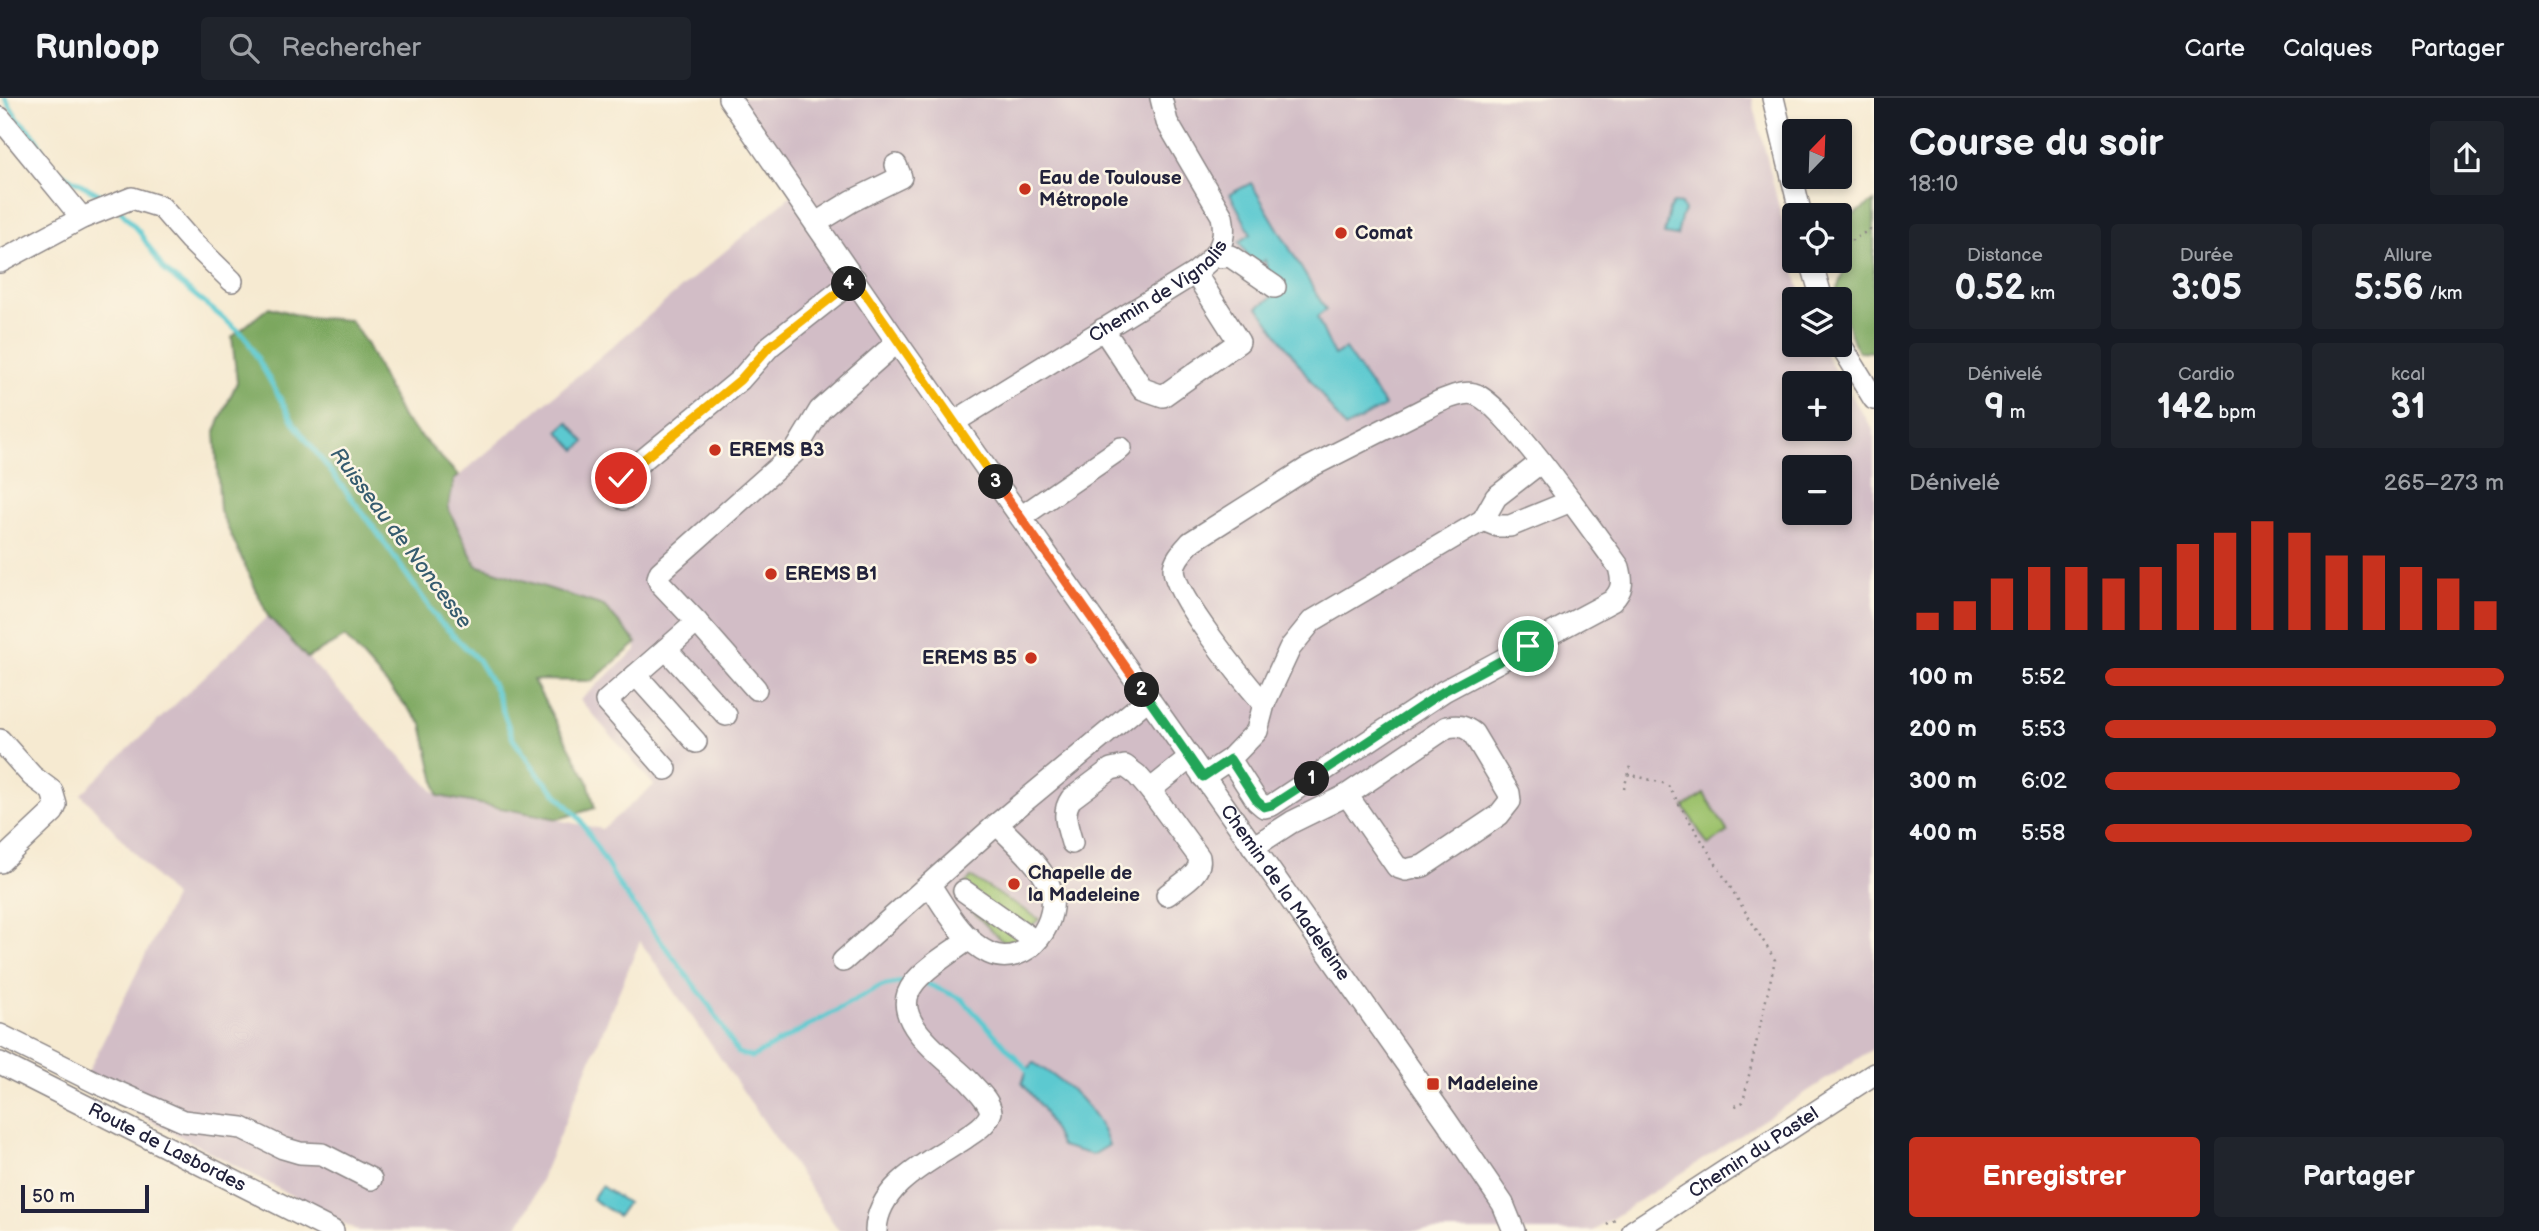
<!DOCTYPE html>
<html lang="fr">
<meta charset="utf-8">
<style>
body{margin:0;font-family:"Balsamiq Sans",sans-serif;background:#20242c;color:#f1f3f6;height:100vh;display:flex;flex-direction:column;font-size:26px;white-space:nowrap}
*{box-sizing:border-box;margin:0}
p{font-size:23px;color:#9ea1a6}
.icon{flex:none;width:38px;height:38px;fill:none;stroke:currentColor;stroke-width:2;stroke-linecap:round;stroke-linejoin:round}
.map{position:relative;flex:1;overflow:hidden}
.details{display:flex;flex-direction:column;background:#171b24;width:665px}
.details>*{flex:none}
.needle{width:46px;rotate:23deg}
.controls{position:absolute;left:1782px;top:21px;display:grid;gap:14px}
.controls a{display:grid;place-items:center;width:70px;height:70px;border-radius:7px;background:#171b24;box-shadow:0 4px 10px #0003;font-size:35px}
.scale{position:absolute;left:21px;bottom:18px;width:128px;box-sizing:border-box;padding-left:7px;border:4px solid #22223b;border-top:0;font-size:19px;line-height:24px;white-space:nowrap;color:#22223b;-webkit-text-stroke:5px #fcf5e5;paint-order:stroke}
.pin{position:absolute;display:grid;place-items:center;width:60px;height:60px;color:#fff;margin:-30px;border:4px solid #fff;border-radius:50%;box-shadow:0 2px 7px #0007}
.km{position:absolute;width:35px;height:35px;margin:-18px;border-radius:50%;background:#222;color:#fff;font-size:19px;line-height:35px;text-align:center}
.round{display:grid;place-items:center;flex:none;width:74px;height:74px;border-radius:7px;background:#20242c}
.overview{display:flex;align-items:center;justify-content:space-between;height:119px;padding:0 35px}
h1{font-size:38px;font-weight:800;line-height:52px}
.stats{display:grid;grid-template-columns:repeat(3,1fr);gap:10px;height:119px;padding:7px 35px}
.stats div{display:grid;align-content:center;border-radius:7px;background:#20242c;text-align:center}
.stats b{font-size:35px;font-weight:800}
.stats small{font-size:19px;font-weight:400}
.stats p{font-size:19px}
.chart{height:196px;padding:14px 35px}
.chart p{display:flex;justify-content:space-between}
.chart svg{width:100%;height:126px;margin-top:7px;stroke:#c8321e;stroke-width:6}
.cta{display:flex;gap:14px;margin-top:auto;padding:14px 35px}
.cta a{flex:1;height:80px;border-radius:7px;background:#c8321e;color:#fff;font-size:28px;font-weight:800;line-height:80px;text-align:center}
.cta a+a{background:#20242c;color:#f1f3f6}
ul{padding:0 35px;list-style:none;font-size:23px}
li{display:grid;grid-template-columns:112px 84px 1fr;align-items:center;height:52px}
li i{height:18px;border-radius:9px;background:#c8321e}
header{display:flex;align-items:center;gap:42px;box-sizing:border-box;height:98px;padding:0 35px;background:#171b24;border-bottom:2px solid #363941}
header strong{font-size:33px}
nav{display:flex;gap:38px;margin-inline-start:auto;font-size:24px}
.search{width:490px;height:63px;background:#20242c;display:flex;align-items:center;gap:18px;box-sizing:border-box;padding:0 24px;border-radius:7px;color:#9ea1a6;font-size:26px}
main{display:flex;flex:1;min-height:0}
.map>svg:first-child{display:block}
.industrial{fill:#d2bdc6;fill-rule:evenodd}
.green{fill:#9bc16b;stroke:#5e7253;stroke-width:2}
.forest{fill:#7ca75f;stroke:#4f644d;stroke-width:2}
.water{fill:#5cc9d0;stroke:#3f7686;stroke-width:2}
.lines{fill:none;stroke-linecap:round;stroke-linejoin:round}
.stream{stroke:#5cc9d0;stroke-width:5}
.minor-casing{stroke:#8c8686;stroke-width:24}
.path{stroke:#8c8686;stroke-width:2.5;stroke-dasharray:2 5;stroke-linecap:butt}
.minor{stroke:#fff;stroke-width:21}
.split-1-casing{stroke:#fff;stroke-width:14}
.split-2-casing{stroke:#fff;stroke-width:14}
.split-3-casing{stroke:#fff;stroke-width:14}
.split-4-casing{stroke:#fff;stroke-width:14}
.split-5-casing{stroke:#fff;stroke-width:14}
.split-1{stroke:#22a559;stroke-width:9}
.split-2{stroke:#22a559;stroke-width:9}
.split-3{stroke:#f0652b;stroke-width:9}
.split-4{stroke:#f5b400;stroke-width:9}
.split-5{stroke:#f5b400;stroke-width:9}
.poi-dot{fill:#c8321e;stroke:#fcf5e5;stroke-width:2.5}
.labels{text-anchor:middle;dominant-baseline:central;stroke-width:5;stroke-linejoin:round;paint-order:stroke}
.poi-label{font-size:19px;font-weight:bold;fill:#22223b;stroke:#fcf5e5;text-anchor:start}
.street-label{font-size:19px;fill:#22223b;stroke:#fcf5e5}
.water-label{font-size:21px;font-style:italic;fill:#365c6f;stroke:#fcf5e5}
</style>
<header>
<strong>Runloop</strong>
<div class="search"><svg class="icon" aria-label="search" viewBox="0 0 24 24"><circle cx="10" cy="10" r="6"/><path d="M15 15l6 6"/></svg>Rechercher</div>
<nav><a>Carte</a><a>Calques</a><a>Partager</a></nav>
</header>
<main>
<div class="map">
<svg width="1874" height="1133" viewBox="0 0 1874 1133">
<rect width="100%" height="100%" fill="#fcf5e5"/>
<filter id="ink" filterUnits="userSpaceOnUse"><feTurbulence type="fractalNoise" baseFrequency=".0143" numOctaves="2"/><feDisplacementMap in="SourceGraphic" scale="14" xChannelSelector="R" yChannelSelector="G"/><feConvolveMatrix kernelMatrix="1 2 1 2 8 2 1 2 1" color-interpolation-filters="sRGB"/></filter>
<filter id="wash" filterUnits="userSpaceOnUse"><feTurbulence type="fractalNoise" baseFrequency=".00686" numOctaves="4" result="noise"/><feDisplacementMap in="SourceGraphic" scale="28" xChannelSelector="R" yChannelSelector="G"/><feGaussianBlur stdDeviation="1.57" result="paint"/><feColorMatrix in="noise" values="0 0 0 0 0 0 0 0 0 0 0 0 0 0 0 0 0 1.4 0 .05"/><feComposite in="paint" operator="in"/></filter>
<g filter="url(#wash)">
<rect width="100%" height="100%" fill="#f6ead1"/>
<path class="industrial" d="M 739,0 L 1752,0 L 1802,201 L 1794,201 L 1794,247 L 1820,247 L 1840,281 L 1874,333 L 1874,950 L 1593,1133 L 839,1133 L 640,843 L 530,1108 L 515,1133 L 358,1133 L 82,986 L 174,799 L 81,696 L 268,518 L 438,698 L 602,731 L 654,687 L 580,602 L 636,552 L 636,545 L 604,508 L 476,467 L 448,410 L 454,382 L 801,89 ZM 1794,285 L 1839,285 L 1839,331 L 1794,331 ZM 1794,369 L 1839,369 L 1839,415 L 1794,415 Z"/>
<g class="green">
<polygon points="1704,696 1728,734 1708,747 1684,709"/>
<polygon points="971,779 1039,821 1009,850 956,797"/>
</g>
<g class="forest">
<polygon points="1874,103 1874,254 1857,253 1836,194 1846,165 1839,126"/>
<polygon points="269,209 304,219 350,222 366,245 402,319 459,378 454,382 448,410 476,467 604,508 637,545 592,583 533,582 588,683 595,710 558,721 438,698 422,626 345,539 307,560 268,518 220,413 215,333 237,284 232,239"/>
</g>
<g class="water">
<polygon points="1251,85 1326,212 1317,219 1334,257 1345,251 1385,308 1345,330 1258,209 1272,199 1265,162 1255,169 1239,144 1251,136 1230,96"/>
<polygon points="1673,105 1681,106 1684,113 1681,119 1677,138 1664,136 1669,112"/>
<polygon points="568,324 585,344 576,352 558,333"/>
<path d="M 1034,965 C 1068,986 1096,1008 1109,1047 L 1093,1057 L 1061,1048 L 1043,1011 L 1022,985 L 1027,971 Z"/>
<polygon points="601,1088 627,1105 618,1118 592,1101"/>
</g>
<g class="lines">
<g class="stream">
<polyline points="5,0 18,21 36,39 46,62"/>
<polyline points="52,70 111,103"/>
<polyline points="120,112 140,135 164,172 245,238 295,327 372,427 439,523 478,562 495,591 513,641 539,677 580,721 622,792 707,904 738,955 752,959 881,888 908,883"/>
<polyline points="923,884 962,901 1030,975"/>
</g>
</g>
</g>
<g filter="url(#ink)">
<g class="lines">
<g class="minor-casing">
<g id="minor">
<path id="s1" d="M 729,0 L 897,244 L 1446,1022 L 1503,1106 L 1514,1133"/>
<polyline points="1773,0 1801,117"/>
<polyline points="0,20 82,120"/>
<polyline points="816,125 852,103 901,79 896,67"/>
<polyline points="1214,159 1230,158 1275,189"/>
<polyline points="1811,163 1822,201"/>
<polyline points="0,164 82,120 132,100 161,109 190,142 232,183"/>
<polyline points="1103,231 1143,291 1163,298 1239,244 1195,175"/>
<polyline points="1839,244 1874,301"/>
<path id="s2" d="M 954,324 L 1195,175 C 1216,157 1228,147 1222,118 L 1167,24 L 1161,0"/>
<path d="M 624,401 C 618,393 615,390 621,380 L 740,282 L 770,248 L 855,181"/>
<polyline points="1021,419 1121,350"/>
<polyline points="1483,422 1498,428 1510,428 1571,403"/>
<polyline points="697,524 756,591"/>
<polyline points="666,551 726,617"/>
<polyline points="636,577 696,644"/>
<polyline points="1264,606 1290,550 1312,523 1483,422 1496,399 1541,364"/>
<polyline points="0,642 32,678 52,693 56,707 53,714 0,764"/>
<polyline points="666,671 606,603 697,524 660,485 658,480 660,474 794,355 820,312 897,244"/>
<path d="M 1203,679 L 1230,661 L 1257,633 L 1264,606 C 1244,583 1174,498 1174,471 C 1175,460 1184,452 1191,444 L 1306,371 L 1438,304 C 1448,300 1463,293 1474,296 C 1502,302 1597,439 1619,469 C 1623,484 1623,492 1612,503 L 1444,593 L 1272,707 L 1264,709 L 1257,703 L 1230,661"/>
<path d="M 1150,692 L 1199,759 C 1203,776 1179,787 1167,797"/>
<path d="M 1072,745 C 1068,730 1061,715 1071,701 L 1111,671 L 1125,668 L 1137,677 L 1150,692 L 1190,660"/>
<path d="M 1253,749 L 1292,724 L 1347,697 L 1447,629 C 1459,627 1464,628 1473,635 L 1509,695 L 1510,703 L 1499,717 L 1423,768 L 1406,772 L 1397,769 L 1347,697"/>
<path d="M 930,787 C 945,810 963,843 989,855 C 1027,872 1064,821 1049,787 C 1038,764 1014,744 997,726"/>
<polyline points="964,793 1035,843"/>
<polyline points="843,863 997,726 1149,600"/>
<polyline points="0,937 97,985 183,1023 242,1030 283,1050 300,1055 322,1056 371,1081"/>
<path id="s3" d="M 0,965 L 333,1133"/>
<path d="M 876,1133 C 877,1087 930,1063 964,1041 C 975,1033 987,1027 991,1014 C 989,1002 978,993 970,984 C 947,960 885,922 914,885 C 928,867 953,854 970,840"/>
<path id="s4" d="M 1633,1133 L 1874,976"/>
</g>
</g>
<g class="path">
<polyline points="1788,132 1794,157"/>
<polyline points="1839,150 1874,129"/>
<polyline points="1628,676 1667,686 1775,862 1743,1004 1732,1010"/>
<polyline points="1624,691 1631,664"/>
<polyline points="1607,1127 1618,1120"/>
</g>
<use href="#minor" class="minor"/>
</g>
</g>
<g class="lines" filter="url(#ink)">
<g class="split-1-casing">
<polyline id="split-1" points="1312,681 1444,593 1528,548"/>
</g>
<g class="split-2-casing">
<polyline id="split-2" points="1142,592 1203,679 1230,661 1257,703 1264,709 1272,707 1312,681"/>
</g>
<g class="split-3-casing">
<polyline id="split-3" points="996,384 1142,592"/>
</g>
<g class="split-4-casing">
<polyline id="split-4" points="849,186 855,181 996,384"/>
</g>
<g class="split-5-casing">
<polyline id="split-5" points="621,380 740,282 770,248 849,186"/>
</g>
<use href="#split-1" class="split-1"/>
<use href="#split-2" class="split-2"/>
<use href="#split-3" class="split-3"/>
<use href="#split-4" class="split-4"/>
<use href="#split-5" class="split-5"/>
</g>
<g class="poi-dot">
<circle cx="1025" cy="91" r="7"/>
<circle cx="1341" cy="135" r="7"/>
<circle cx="715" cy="352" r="7"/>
<circle cx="771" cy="476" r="7"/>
<circle cx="1031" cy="560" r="7"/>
<circle cx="1014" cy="786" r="7"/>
<rect x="1426" y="979" width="14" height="14" rx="3.5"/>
</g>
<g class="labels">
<g class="poi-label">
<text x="1039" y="80">Eau de Toulouse<tspan x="1039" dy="22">Métropole</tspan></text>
<text x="1355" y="135">Comat</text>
<text x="729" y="352">EREMS B3</text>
<text x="785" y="476">EREMS B1</text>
<text x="1017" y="560" text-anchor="end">EREMS B5</text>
<text x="1028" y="775">Chapelle de<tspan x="1028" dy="22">la Madeleine</tspan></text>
<text x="1447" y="986">Madeleine</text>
</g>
<g class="street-label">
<text stroke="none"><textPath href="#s2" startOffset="243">Chemin de Vignalis</textPath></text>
<text stroke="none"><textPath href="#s1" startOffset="970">Chemin de la Madeleine</textPath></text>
<text stroke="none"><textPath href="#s3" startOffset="187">Route de Lasbordes</textPath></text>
<text stroke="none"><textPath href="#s4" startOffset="144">Chemin du Pastel</textPath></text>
</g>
<g class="water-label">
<text transform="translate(401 440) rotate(53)">Ruisseau de Noncesse</text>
</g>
</g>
</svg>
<div class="controls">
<a><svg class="needle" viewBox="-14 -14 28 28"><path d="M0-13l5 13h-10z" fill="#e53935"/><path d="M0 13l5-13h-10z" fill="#9ea1a6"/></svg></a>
<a><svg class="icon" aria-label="locate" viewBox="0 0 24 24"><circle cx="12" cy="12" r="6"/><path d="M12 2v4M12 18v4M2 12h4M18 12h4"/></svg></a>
<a><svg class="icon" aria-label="layers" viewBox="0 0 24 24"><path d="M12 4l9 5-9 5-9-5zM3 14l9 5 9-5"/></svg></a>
<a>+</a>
<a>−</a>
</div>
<div class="scale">50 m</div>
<div class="pin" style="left:1528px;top:548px;background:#1e9e55"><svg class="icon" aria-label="arrive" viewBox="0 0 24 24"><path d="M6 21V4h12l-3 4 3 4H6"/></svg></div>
<div class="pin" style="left:621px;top:380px;background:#d93025"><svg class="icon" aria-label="check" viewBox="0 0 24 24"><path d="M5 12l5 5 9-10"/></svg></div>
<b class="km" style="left:1312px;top:681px">1</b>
<b class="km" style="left:1142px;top:592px">2</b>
<b class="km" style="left:996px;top:384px">3</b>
<b class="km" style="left:849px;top:186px">4</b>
</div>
<section class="details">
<div class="overview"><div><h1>Course du soir</h1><p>18:10</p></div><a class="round"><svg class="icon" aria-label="share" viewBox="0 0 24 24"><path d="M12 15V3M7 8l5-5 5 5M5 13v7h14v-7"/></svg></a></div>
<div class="stats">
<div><p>Distance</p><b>0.52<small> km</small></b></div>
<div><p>Durée</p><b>3:05</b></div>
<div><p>Allure</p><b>5:56<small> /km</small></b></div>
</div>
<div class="stats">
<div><p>Dénivelé</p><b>9<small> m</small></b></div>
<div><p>Cardio</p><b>142<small> bpm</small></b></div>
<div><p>kcal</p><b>31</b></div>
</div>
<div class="chart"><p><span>Dénivelé</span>265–273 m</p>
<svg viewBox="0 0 160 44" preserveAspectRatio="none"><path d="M5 44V38M15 44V34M25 44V26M35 44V22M45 44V22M55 44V26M65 44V22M75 44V14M85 44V10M95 44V6M105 44V10M115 44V18M125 44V18M135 44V22M145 44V26M155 44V34"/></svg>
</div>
<ul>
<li><b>100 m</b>5:52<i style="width:100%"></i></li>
<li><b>200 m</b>5:53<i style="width:98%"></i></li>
<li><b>300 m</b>6:02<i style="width:89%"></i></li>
<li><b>400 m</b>5:58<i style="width:92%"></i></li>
</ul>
<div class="cta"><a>Enregistrer</a><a>Partager</a></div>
</section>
</main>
